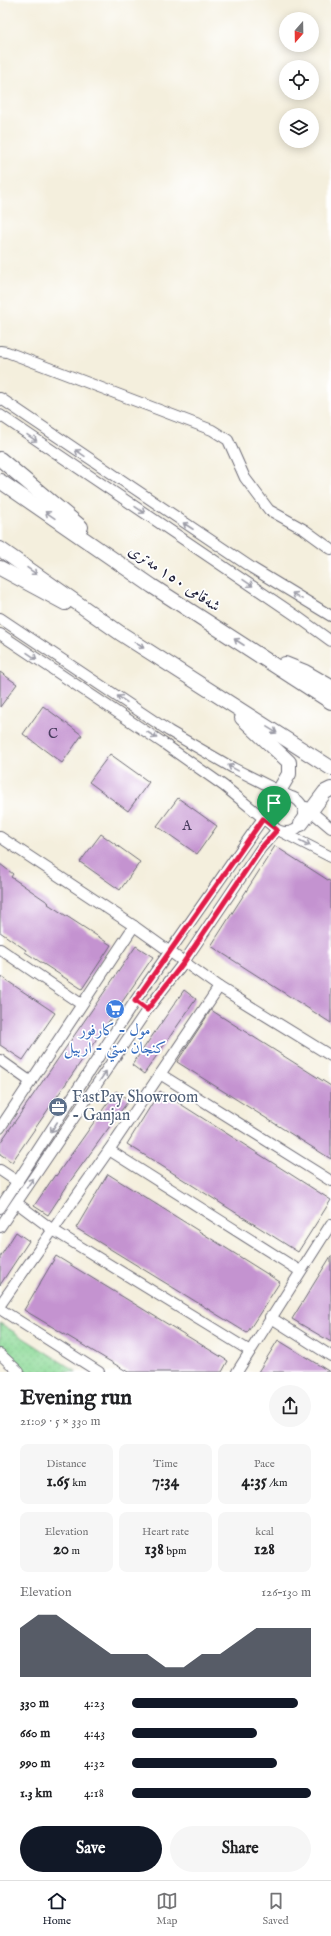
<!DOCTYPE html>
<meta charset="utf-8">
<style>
body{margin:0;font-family:"IM FELL English",Amiri,serif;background:#f6f6f6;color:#202124;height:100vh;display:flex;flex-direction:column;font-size:15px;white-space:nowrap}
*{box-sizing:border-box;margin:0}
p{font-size:13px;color:#757577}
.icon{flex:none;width:22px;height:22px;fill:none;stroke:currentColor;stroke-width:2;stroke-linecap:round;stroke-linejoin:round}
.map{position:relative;height:1372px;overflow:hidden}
.side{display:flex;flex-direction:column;background:#fff;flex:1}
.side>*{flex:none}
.needle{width:26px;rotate:200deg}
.buttons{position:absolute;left:279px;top:12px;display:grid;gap:8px}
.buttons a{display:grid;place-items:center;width:40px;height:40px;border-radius:50%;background:#fff;box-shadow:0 2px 10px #0003;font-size:20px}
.pin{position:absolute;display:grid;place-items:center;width:34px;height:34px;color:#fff;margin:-41px -17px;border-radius:50% 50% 50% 0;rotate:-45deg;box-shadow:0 0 4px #0007}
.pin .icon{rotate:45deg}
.round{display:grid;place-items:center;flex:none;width:42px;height:42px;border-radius:21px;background:#f6f6f6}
.head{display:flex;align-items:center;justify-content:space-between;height:68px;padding:0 20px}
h1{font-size:22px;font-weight:700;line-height:30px}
.stats{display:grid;grid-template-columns:repeat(3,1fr);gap:6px;height:68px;padding:4px 20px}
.stats div{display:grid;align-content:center;border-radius:8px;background:#f6f6f6;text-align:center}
.stats b{font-size:17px;font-weight:700}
.stats small{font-size:11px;font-weight:400}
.stats p{font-size:11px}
.chart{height:112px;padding:8px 20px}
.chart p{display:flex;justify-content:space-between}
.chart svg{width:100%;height:72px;margin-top:4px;fill:#111827;opacity:.7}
.primary-button{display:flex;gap:8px;margin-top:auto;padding:8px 20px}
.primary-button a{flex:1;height:46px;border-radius:24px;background:#111827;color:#fff;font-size:16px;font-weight:700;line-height:46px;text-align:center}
.primary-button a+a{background:#f6f6f6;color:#202124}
ul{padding:0 20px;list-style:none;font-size:13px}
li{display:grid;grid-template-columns:64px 48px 1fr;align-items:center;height:30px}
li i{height:10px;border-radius:5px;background:#111827}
.tabs{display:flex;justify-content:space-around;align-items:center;height:56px;border-top:1px solid #e0e0e0;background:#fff;font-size:11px;color:#757577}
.tabs a{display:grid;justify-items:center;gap:2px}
.tabs .selected{color:#111827}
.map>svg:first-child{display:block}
.park{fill:url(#park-dots);stroke:#587e6a}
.building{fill:#c493d0}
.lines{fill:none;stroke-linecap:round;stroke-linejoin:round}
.minor-casing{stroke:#6c6a74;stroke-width:12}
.highway-casing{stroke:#6c6a74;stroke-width:16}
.minor{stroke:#fff;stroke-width:10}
.highway{stroke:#fff;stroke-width:14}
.oneway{stroke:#9c9ca7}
.route-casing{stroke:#fff;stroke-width:8}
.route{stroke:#e11d48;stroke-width:5}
.labels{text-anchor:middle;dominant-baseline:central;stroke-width:3.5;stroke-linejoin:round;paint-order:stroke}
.number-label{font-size:14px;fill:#4a3e60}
.street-label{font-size:16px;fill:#22223b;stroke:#fff}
.shop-label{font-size:16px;fill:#366cbe;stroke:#fff}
.service-label{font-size:16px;fill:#4e5e75;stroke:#fff;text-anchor:start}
</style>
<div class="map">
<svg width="331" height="1372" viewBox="0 0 331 1372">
<defs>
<pattern id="park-dots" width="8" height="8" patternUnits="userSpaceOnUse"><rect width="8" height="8" fill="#8dda98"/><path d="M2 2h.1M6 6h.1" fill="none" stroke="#79bb84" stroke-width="1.8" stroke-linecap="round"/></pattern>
</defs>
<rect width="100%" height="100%" fill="#fff"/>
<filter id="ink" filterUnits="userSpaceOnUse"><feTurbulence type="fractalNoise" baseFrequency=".025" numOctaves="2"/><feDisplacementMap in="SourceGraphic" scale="8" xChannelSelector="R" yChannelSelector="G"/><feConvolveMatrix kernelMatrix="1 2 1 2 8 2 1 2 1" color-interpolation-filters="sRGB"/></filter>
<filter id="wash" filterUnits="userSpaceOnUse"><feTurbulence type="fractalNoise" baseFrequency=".012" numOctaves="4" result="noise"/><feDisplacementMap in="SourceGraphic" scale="16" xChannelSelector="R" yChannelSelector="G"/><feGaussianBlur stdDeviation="0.9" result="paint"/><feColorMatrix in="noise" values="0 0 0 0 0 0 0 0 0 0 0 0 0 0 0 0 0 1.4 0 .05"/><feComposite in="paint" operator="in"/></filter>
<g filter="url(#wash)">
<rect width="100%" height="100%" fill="#f4efdd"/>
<polygon class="park" points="0,1323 77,1372 25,1372 0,1350"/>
<g id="blocks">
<g class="building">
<polygon points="0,672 17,684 0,707"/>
<polygon points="43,706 82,735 62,763 23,734"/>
<polygon points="110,754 149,782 128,811 89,782"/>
<polygon points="178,798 217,826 197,854 157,826"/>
<polygon points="101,834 140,862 120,890 80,862"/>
<polygon points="275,846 331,882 331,1023 211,946"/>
<polygon points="0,864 13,874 11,877 49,903 48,904 111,945 82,989 25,952 26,950 0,932"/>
<polygon points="136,946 153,957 12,1162 0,1154 0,1143"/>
<polygon points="0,976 55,1013 23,1060 0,1045"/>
<polygon points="184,990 196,999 144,1074 132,1065"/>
<polygon points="211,1010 331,1086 331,1159 177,1062"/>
<polygon points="116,1091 129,1100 71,1180 48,1215 34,1206 55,1175 56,1176"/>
<polygon points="160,1091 331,1200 298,1252 127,1144"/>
<polygon points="108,1174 280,1282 247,1333 76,1228"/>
<polygon points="16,1232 29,1241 0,1285 0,1257"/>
<polygon points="56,1256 228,1361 222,1372 128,1372 24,1310"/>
<polygon points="331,1256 331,1342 292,1319"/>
<polygon points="278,1340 330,1372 258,1372"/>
</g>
</g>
</g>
<g filter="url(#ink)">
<use href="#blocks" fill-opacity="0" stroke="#6c6a74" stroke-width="1"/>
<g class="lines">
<g class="minor-casing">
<g id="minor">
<polyline points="0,351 7,352 212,430 228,440 245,478 269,510 305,530 331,549"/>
<polyline points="0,398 252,568 331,616"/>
<polyline points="0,415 298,617 331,641"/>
<polyline points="0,618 169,731 233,768 289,796"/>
<polyline points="0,634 163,743 224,786 274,827"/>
<circle cx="286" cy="814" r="18"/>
<polyline points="306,807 331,828"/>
<polyline points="282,832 331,857"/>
<polyline points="0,837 134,926 219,987 331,1056"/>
<polyline points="0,949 81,1004"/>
<polyline points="0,1060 31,1082"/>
<polyline points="160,1074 331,1181"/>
<polyline points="0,1128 134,926"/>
<polyline points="109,1150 300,1271"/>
<polyline points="0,1170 18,1182"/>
<polyline points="17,1203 53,1230 250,1351"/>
<polyline points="0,1208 135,1001 268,811"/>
<polyline points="0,1227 147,1010 184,962 261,848 277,830"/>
<polyline points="0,1305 109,1150 219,987"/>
<polyline points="0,1309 99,1372"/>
<polyline points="270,1317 331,1356"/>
<polyline points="0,1354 19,1372"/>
<polyline points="237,1372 331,1224"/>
</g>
</g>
<g class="highway-casing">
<g id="highway">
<polyline points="0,459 81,527"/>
<polyline points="0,481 152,586 331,702"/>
<polyline points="0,549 120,633 331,768"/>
<polyline points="0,568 65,603"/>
<polyline points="285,664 305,672 331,687"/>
<polyline points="242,718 289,762 289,774 273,801"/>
<polyline points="301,824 325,792 331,789"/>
</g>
</g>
<use href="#minor" class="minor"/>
<use href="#highway" class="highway"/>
</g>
<defs><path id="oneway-shaft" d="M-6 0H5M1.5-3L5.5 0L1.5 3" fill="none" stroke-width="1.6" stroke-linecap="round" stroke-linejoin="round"/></defs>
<g class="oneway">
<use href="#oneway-shaft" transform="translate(32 438) rotate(34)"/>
<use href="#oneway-shaft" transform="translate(80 453) rotate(-146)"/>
<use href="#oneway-shaft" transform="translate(140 510) rotate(34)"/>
<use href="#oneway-shaft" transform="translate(50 515) rotate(-145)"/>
<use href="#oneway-shaft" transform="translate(188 526) rotate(-147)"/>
<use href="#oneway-shaft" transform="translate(32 571) rotate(35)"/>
<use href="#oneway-shaft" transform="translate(248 583) rotate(34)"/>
<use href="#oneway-shaft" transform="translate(297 596) rotate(-149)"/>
<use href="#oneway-shaft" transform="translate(239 642) rotate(-147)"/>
<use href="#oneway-shaft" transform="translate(139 645) rotate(33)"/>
<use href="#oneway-shaft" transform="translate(32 656) rotate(34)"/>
<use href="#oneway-shaft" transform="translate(122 699) rotate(-146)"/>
<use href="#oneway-shaft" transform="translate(272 730) rotate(31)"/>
<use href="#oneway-shaft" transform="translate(152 735) rotate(33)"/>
<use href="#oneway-shaft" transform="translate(233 768) rotate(-151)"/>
<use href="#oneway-shaft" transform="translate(305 843) rotate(27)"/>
<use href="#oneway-shaft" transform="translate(103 1076) rotate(-56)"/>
<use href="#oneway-shaft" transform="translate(54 1127) rotate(123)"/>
<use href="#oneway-shaft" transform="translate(30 1183) rotate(-56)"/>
</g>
</g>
<g class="lines" filter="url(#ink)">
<g class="route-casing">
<polygon id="route" points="263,819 277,830 261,848 184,962 147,1010 135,1001"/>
</g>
<use href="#route" class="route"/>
</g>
<defs>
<g id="supermarket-disc" transform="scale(1)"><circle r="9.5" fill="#3f7fe0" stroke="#fff"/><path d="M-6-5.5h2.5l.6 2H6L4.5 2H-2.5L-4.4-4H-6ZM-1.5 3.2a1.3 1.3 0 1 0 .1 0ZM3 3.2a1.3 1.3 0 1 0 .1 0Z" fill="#fff"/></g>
<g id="office-disc" transform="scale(1)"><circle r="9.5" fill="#5c6f8a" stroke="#fff"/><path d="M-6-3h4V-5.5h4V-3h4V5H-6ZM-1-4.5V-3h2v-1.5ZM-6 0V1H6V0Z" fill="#fff"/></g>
</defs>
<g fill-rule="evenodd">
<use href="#supermarket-disc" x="115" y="1009"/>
<use href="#office-disc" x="58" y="1107"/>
</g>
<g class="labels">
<g class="number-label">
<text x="53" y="734">C</text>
<text x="187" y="826">A</text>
</g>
<g class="street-label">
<text transform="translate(174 579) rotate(34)">شەقامی ١٥٠ مەتری</text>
</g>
<g class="shop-label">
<text x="115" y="1031">مول - كارفور<tspan x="115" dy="18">كنجان ستي - اربيل</tspan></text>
</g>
<g class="service-label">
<text x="72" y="1098">FastPay Showroom<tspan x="72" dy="18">- Ganjan</tspan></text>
</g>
</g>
</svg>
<div class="buttons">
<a><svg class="needle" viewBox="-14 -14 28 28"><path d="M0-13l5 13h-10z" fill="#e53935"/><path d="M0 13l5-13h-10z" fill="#757577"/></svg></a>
<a><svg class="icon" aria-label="locate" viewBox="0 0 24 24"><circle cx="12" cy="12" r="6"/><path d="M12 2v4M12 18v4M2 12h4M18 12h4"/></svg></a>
<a><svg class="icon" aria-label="layers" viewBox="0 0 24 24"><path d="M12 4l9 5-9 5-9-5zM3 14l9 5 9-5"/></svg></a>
</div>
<div class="pin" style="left:274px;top:827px;background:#1e9e55"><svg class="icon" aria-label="arrive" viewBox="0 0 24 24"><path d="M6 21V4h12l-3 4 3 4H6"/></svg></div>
</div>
<section class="side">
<div class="head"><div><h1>Evening run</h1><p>21:09 · 5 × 330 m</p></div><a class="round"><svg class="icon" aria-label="share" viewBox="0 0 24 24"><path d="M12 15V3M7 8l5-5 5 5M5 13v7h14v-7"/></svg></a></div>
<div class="stats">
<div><p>Distance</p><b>1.65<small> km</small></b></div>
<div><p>Time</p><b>7:34</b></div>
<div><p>Pace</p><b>4:35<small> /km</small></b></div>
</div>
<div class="stats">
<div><p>Elevation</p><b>20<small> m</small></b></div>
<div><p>Heart rate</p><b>138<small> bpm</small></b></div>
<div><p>kcal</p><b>128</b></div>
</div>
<div class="chart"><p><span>Elevation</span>126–130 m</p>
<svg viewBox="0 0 160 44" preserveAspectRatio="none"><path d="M0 44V14L10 6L20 6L30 14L40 22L50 30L60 30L70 30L80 38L90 38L100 30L110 30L120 22L130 14L140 14L150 14L160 14V44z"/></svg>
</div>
<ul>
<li><b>330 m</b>4:23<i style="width:93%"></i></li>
<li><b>660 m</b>4:43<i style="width:70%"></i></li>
<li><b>990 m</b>4:32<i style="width:81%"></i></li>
<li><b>1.3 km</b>4:18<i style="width:100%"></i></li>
</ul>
<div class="primary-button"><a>Save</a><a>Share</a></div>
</section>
<nav class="tabs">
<a class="selected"><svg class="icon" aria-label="home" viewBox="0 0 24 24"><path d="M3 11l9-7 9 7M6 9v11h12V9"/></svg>Home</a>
<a><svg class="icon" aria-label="map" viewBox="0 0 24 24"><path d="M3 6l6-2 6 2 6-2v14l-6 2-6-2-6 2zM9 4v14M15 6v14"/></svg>Map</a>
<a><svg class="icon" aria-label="saved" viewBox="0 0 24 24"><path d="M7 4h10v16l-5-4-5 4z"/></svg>Saved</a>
</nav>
